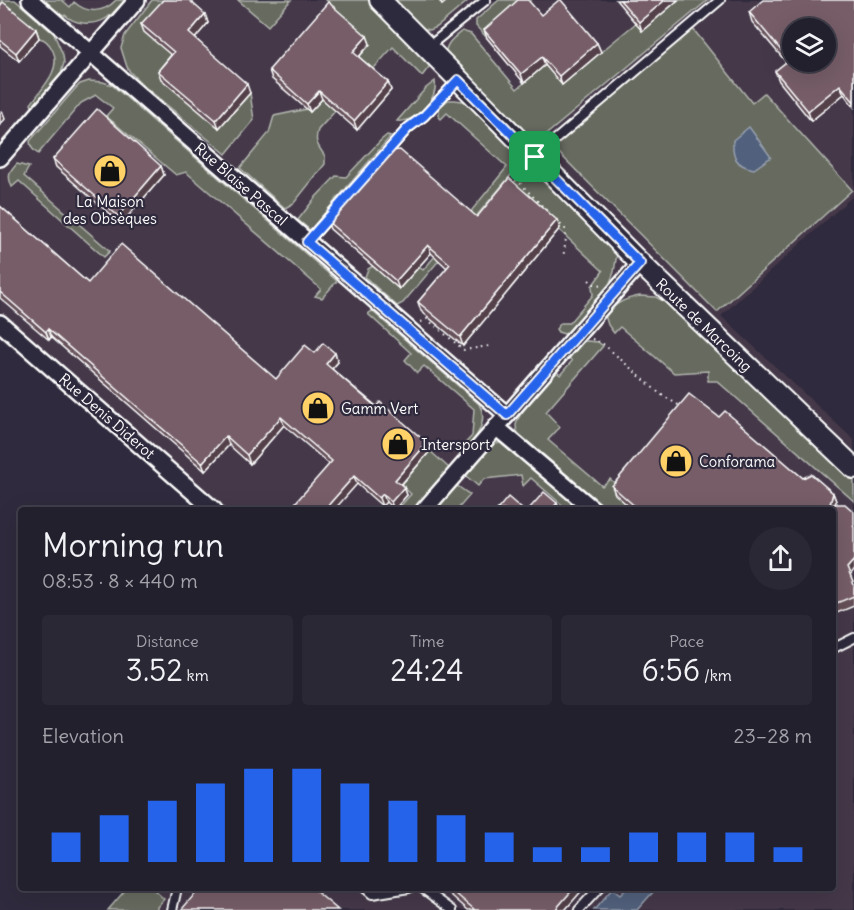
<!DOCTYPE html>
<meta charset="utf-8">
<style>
body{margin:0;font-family:Delius,sans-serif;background:#2b2836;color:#f1f3f6;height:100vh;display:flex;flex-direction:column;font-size:22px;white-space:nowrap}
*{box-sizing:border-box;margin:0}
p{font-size:20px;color:#a3a3aa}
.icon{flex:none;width:33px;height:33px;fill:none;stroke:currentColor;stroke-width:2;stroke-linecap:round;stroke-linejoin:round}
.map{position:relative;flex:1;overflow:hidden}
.side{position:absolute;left:18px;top:507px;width:818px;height:384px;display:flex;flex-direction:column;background:#23202e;border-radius:6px;box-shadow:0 6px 24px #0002,0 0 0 2px #403e4a}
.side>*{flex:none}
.tools{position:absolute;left:782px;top:18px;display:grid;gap:12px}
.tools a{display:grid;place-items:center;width:54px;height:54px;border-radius:50%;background:#23202e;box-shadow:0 6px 24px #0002,0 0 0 2px #403e4a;font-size:30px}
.pin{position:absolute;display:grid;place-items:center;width:51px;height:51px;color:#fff;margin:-26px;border-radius:12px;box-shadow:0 3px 9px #0006}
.round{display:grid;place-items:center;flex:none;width:63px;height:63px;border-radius:32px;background:#2b2836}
.head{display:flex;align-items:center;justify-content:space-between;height:102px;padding:0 24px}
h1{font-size:33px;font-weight:600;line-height:45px}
.figures{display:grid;grid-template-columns:repeat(3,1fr);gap:9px;height:102px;padding:6px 24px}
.figures div{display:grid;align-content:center;border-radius:6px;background:#2b2836;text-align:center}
.figures b{font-size:30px;font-weight:600}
.figures small{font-size:16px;font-weight:400}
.figures p{font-size:16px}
.chart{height:168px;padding:12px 24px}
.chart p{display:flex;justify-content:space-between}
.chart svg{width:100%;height:108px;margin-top:6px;stroke:#2563eb;stroke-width:6}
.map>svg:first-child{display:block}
.built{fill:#44394a;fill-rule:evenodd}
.green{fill:#666b5e;stroke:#b2b5ae;stroke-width:1.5}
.water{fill:#51607b;stroke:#97a0b0;stroke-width:1.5}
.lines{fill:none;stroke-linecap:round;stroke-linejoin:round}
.service-casing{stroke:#fff;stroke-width:12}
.minor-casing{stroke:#fff;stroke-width:20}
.tertiary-casing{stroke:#fff;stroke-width:24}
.path{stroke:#fff;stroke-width:2;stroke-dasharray:1.5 4.5;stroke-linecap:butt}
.service{stroke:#2f2a3d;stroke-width:8}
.minor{stroke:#2f2a3d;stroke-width:15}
.tertiary{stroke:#2f2a3d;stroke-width:20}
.wall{fill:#655059;stroke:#fff;stroke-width:1.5}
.shaded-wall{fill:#534149;stroke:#fff;stroke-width:1.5}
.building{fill:#765d68;stroke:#fff;stroke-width:1.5;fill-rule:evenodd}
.route-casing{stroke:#fff;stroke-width:12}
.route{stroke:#2563eb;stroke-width:8}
.labels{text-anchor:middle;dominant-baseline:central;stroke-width:4.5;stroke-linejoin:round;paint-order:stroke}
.street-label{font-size:15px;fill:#fff;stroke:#2f2a3d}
.poi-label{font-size:15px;fill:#fff;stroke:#2f2a3d;text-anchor:start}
</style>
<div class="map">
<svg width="854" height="910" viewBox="0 0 854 910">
<rect width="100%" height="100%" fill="#2f2a3d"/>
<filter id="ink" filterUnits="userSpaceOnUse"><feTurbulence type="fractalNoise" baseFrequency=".0167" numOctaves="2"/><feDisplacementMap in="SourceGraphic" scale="12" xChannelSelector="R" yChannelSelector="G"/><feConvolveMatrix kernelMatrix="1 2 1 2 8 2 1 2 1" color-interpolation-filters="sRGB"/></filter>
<g filter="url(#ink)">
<path class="built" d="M 0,0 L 854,0 L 854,195 L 721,316 L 854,440 L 854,910 L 108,910 L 127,888 L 832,888 L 832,510 L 203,510 L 0,338 ZM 792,28 L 825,28 L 825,62 L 792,62 Z"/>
<g class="green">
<path d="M 1,0 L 15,0 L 54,34 L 63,55 L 64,63 L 60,76 L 34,106 L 32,106 L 31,104 C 41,89 62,70 53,51 C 50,44 46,39 39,38 L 7,11 L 0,18 Z"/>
<path d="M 40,0 L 62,0 L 70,7 L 74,2 C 87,14 104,13 116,0 L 125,0 C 111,15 105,25 83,23 C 75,22 70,20 65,15 L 61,19 Z"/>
<polygon points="152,0 173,0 177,60 219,128 250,93 254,120 226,154 144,86 130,72 127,67 121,48 125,35"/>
<polygon points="238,0 291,0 268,26"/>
<path d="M 326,0 L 370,0 L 430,61 L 429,67 L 422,76 L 393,47 L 318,130 C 314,142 318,146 325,156 L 325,164 L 294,203 L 285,208 L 240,168 L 269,133 L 274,116 L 307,109 L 331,11 L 334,7 Z"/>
<polygon points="390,0 438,0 442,5 448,0 469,0 437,27 430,30 416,27"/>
<polygon points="499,0 531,0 487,38 476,26 476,20"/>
<path d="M 678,0 L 708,0 L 542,138 L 531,138 L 523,136 L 445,56 C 446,43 452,39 462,31 L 471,34 L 517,89 L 545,65 L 562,84 L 636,23 Z"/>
<polygon points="693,29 752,103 764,93 852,190 717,312 553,147"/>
<path d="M 89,81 L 103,82 L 112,85 L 337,281 L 322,298 L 315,296 L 321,289 L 186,172 L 176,175 L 106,116 L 113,108 L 96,95 L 81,103 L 38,154 C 33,150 30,147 30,141 L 74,90 L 80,84 Z"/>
<path d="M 435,81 C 438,100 416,123 397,121 L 426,88 Z"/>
<polygon points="448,100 455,100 469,102 519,153 520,161 517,168 403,303 397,306 365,277 368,269 373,266 399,289 419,267 423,270 471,215 472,210 507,167 447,113 441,119 439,117 439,108"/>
<polygon points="387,135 391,136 310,230 298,220 315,198 336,176 346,177 381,140"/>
<path d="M 17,164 L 29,167 L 24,176 L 110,251 L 104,257 L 19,181 L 12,187 C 7,175 9,173 17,164 Z"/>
<polygon points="533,173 539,173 617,253 614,272 609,285 569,332 564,334 558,332 556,329 561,323 569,323 593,295 592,286 603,271 513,187 513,183 520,177"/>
<path d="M 640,296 L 656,297 L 672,306 L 854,479 L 854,501 L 717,381 L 708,381 L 708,371 L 674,373 L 620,327 L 614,333 L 608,325 L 605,315 C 614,304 626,298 640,296 Z"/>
<path d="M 372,311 L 479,404 C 490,422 474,441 462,454 L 457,452 L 472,436 L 474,409 L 424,366 L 417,373 L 405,360 L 411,353 L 368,314 Z"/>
<path d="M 587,341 L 598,342 L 603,346 L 546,412 L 560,427 L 548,440 L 602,486 L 610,479 L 620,488 L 633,510 L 604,510 L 526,443 C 521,438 516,433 516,426 C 515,415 547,381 556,371 L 560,375 L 572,361 L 568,357 L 581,342 Z"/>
<polygon points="495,443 501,443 507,446 578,506 575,510 568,510 531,478 523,486 521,475 484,479 478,486 466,476 490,447"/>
<polygon points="430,451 449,468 449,471 415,510 397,510 411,494 401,485"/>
<polygon points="456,485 470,495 457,510 435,510"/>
<polygon points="127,888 152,888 164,899 157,907 157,910 108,910"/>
</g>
<g class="water">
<path d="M 749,127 L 771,157 L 754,169 C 736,166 732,157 733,140 Z"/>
<polygon points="627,888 648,888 653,892 637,910 594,910 612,889 620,895"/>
</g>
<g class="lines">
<g class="service-casing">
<g id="service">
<polyline points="428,47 486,0"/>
<polyline points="536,156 720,0"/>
<polyline points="307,242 408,128 424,116 457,81"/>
<polyline points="832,649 854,638"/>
<polyline points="365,888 372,894 409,888"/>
<polyline points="422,888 452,910"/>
<polyline points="172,910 177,888"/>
<polyline points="579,910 599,888"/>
</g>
</g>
<g class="minor-casing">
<g id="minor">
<polyline points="30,0 507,415"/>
<polyline points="0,158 137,0"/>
<polyline points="0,323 214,510"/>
<polyline points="496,427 594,510"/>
<polyline points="424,510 640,263"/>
</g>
</g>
<g class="tertiary-casing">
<polyline id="tertiary" points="380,0 640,263 854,468"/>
</g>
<g class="path">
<polyline points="523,169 517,175 517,180 548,212"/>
<polyline points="556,220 565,229 566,239 563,258"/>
<polyline points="589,280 594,284 603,285"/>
<polyline points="421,322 427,319 464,350 489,346"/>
<polyline points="592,339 601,342 660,394 680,406"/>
</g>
<use href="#service" class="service"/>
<use href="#minor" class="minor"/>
<use href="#tertiary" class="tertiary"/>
</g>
<g class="wall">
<polygon points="616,0 678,0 642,31"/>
<polygon points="854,0 854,107 844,94 811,121 779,81 775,71 786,62 752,22 749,12"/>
<polygon points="0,6 36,29 39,38 19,61 0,46"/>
<polygon points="205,14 208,23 195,38 250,93 219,128 161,79 158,71 171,55 144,32 141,24"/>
<polygon points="541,15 597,43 601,52 562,85 545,65 524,83 487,38 484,30"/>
<polygon points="367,36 370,44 359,57 388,82 391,90 357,130 322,99 310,112 272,79 269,70"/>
<polygon points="53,159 161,166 164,175 121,224 56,167"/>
<polygon points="0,206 88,283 276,379 315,353 335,353 338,362 332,369 430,451 401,485 404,487 407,495 394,510 386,502 382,506 357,484 329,464 284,425 250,464 229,445 205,471 51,337 49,340 0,298"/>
<polygon points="477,217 560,228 463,346 421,311 418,302 447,268 431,253 399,289 330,229 327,221"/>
<polygon points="719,417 803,478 833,493 836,501 835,504 850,576 854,585 854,606 832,615 832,510 633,510 615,494 612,486"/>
<polygon points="443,888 584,888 565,910 468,910"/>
</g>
<g class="shaded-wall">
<polygon points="440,0 448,0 442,5"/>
<polygon points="665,0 678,0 642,31 639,22"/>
<polygon points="205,14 208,23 192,42 189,33"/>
<polygon points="36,29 39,38 19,61 16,53"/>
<polygon points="367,36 370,44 356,60 353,52"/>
<polygon points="597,43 601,52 562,85 559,76"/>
<polygon points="542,57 545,65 524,83 521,74"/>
<polygon points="388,82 391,90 357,130 354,121"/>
<polygon points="247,84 250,93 219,128 216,120"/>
<polygon points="840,85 844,94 811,121 808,111"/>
<polygon points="319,91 322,99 310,112 307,104"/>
<polygon points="2,111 5,119 0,125 0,113"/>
<polygon points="161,166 164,175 121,224 118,216"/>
<polygon points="557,220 560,228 463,346 460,337"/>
<polygon points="428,245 431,253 399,289 396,281"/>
<polygon points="48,329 51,337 49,340 46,332"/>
<polygon points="335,353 338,362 329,372 326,364"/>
<polygon points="281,417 284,425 250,464 247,455"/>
<polygon points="226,436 229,445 205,471 202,463"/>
<polygon points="427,443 430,451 398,488 395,480"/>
<polygon points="354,476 357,484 334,510 324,510"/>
<polygon points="404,487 407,495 394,510 391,502"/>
<polygon points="833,493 836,501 833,512 830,504"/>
<polygon points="383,494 386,502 382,506 379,498"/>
<polygon points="557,503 560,510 554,510 553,508"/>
<polygon points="854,560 854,571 850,576 847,568"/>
<polygon points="574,888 584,888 565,910 555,910"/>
</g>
<g class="building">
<polygon points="163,0 189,0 205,14 189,33 247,84 216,120 158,71 174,52 141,24"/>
<polygon points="518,0 528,0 541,15 559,0 561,0 597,43 559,76 542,57 521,74 484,30"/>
<polygon points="620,0 665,0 639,22"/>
<path d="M 763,0 L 854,0 L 854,102 L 840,85 L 808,111 L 775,71 L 789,60 L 749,12 ZM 792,28 L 825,28 L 825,62 L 792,62 Z"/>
<polygon points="3,2 36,29 16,53 0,40 0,6"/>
<polygon points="328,2 367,36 353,52 388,82 354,121 319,91 307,104 269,70"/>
<polygon points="97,109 161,166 118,216 53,159"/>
<polygon points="400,150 477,217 509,178 557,220 460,337 418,302 450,264 428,245 396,281 327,221 388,151"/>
<polygon points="0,206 88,283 121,244 276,379 305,345 315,353 323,343 335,353 326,364 376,407 380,402 427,443 395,480 404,487 391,502 383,494 379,498 354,476 324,510 289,510 332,461 281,417 247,455 226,436 202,463 48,329 46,332 0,292"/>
<polygon points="689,394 719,417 725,411 803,478 811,474 833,493 830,504 845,504 854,512 854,525 853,526 854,527 854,560 847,568 854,585 854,596 832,605 832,510 639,510 612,486"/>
<polygon points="544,492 557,503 553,508 555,510 528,510"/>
<polygon points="508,497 523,510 497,510"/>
<polygon points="200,888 312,888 338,910 184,910 182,909"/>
<polygon points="449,888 574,888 555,910 475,910"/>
</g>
</g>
<g class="lines" filter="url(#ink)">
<g class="route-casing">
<polygon id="route" points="458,80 640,263 507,415 307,242 408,128 424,116"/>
</g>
<use href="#route" class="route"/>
</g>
<defs>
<g id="shop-disc" transform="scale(1.725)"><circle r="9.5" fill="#ffd166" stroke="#2f2a3d"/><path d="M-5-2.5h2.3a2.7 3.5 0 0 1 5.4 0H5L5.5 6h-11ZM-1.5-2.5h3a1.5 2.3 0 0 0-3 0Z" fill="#111"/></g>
</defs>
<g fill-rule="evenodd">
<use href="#shop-disc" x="110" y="171"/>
<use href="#shop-disc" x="318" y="408"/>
<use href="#shop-disc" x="398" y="444"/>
<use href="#shop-disc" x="676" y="461"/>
</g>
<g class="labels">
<g class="street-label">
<text transform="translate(241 184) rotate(41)">Rue Blaise Pascal</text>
<text transform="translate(704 325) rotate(44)">Route de Marcoing</text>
<text transform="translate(107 416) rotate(41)">Rue Denis Diderot</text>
</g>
<g class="poi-label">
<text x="110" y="201" text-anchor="middle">La Maison<tspan x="110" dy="17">des Obsèques</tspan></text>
<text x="341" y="408">Gamm Vert</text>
<text x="421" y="444">Intersport</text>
<text x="699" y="461">Conforama</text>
</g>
</g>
</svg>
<div class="tools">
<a><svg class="icon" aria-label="layers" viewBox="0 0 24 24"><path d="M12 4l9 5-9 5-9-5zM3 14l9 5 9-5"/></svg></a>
</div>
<div class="pin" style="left:535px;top:157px;background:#1e9e55"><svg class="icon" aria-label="arrive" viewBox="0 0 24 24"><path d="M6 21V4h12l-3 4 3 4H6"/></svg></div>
<section class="side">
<div class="head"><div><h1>Morning run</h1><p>08:53 · 8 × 440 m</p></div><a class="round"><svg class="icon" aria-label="share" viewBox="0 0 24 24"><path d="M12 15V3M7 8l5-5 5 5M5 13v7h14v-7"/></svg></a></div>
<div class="figures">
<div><p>Distance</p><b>3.52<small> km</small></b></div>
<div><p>Time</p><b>24:24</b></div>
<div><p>Pace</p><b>6:56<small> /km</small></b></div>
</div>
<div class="chart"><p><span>Elevation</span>23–28 m</p>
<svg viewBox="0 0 160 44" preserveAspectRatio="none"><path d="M5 44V32M15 44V25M25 44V19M35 44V12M45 44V6M55 44V6M65 44V12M75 44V19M85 44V25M95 44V32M105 44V38M115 44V38M125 44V32M135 44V32M145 44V32M155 44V38"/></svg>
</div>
</section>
</div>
